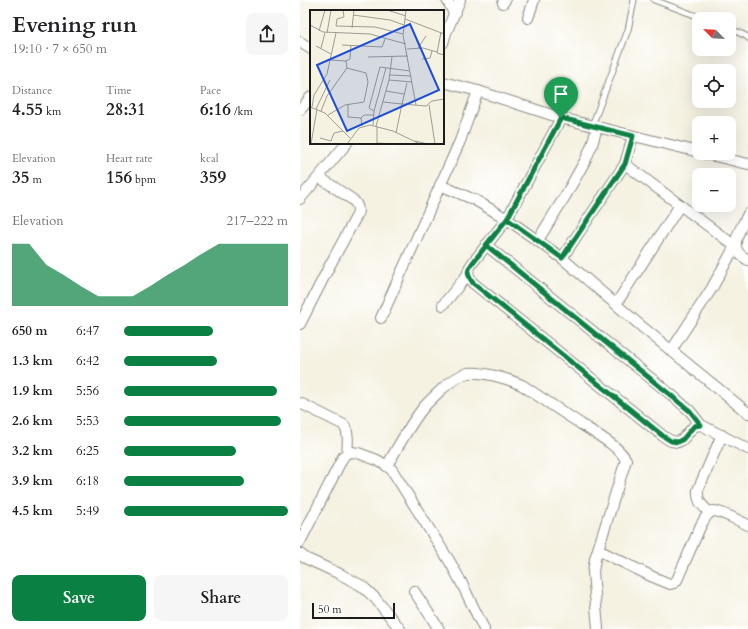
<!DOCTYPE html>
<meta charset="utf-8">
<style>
body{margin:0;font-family:Cardo,serif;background:#f6f6f6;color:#202124;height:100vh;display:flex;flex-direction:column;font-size:15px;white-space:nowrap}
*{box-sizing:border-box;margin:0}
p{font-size:13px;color:#757577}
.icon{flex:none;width:22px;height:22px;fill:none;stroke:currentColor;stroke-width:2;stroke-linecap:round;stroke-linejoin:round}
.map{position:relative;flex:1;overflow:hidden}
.side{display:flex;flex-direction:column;background:#fff;width:300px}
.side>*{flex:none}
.needle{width:26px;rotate:294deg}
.controls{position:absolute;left:392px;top:12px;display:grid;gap:8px}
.controls a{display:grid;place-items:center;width:44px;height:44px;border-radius:8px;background:#fff;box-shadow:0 4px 16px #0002;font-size:20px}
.scale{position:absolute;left:12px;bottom:10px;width:83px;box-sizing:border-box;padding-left:4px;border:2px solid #1c1c1c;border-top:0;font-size:11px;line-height:14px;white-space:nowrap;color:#1c1c1c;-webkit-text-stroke:3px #fff;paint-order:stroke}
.pin{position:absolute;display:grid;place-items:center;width:34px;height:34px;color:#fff;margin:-41px -17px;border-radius:50% 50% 50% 0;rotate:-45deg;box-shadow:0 0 4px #0007}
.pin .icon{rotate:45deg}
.round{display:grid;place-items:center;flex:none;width:42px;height:42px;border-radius:8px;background:#f6f6f6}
.summary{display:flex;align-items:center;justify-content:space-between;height:68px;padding:0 12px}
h1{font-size:22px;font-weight:800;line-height:30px}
.stats{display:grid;grid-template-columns:repeat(3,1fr);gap:6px;height:68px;padding:4px 12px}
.stats div{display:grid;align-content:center}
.stats b{font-size:17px;font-weight:800}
.stats small{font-size:11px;font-weight:400}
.stats p{font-size:11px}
.chart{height:112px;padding:8px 12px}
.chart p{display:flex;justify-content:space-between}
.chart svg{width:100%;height:72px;margin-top:4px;fill:#0b8043;opacity:.7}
.button{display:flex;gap:8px;margin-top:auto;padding:8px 12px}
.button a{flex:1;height:46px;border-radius:8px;background:#0b8043;color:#fff;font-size:16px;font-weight:800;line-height:46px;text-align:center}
.button a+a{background:#f6f6f6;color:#202124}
ul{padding:0 12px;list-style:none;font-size:13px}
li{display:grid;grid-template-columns:64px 48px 1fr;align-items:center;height:30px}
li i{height:10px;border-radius:5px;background:#0b8043}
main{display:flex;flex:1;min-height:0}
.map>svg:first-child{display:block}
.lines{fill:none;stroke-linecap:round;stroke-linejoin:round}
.lane-casing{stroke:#88877f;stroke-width:7}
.street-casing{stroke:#88877f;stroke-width:12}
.lane{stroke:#fff;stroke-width:5}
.street{stroke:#fff;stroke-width:10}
.route-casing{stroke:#fff;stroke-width:8}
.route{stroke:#0b8043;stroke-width:5}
.inset-road{fill:none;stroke:#9e9c93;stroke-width:1}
.view{fill:#1d4ed8;fill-opacity:0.15;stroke:#1d4ed8;stroke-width:2}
.inset-edge{fill:none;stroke:#1c1c1c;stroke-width:2}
</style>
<main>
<section class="side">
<div class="summary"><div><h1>Evening run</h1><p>19:10 · 7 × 650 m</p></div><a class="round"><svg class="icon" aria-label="share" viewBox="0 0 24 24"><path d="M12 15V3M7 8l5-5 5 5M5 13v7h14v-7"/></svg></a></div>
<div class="stats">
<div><p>Distance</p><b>4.55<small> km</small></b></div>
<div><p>Time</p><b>28:31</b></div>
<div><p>Pace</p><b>6:16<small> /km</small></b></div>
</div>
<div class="stats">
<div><p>Elevation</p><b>35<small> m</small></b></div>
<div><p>Heart rate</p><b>156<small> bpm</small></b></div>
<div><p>kcal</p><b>359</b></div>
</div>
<div class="chart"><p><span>Elevation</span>217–222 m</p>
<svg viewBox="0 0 160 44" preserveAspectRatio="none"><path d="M0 44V6L10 6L20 19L30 25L40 32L50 38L60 38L70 38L80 32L90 25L100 19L110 12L120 6L130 6L140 6L150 6L160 6V44z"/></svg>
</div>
<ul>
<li><b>650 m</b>6:47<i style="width:54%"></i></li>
<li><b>1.3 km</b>6:42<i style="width:57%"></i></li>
<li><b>1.9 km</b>5:56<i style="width:93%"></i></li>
<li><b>2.6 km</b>5:53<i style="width:96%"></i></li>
<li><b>3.2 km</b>6:25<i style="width:68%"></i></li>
<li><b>3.9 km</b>6:18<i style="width:73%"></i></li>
<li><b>4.5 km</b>5:49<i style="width:100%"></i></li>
</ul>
<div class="button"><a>Save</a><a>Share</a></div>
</section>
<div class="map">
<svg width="448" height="629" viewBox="0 0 448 629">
<rect width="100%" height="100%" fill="#fff"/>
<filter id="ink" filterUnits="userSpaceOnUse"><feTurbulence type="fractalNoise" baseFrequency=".025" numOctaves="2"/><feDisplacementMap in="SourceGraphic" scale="8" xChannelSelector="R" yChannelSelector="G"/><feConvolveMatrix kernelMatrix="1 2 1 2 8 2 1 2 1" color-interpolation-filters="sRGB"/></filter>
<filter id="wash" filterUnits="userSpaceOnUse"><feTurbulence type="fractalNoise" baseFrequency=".012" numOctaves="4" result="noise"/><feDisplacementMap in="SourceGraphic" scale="16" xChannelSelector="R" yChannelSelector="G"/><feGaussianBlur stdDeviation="0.9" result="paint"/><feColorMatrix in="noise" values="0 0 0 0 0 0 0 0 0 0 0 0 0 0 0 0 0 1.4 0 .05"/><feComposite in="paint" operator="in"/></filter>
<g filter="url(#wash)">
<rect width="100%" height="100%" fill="#f5f2e2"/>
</g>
<g filter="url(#ink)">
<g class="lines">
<g class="lane-casing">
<g id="lane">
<polyline points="354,0 405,19"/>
<polyline points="429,28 446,36 448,38"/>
<polyline points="292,126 328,30 334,0"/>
</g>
</g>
<g class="street-casing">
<g id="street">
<polyline points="147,0 154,13"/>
<polyline points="203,3 205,0"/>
<polyline points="228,18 234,0"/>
<polyline points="0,42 11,49"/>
<polyline points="143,43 146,33 160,0"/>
<polyline points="143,82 178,91 261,118 399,152"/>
<polyline points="0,110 11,97"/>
<path d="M 261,118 L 207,219 L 174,261 C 167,270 166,273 173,283 L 363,436 L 371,441 L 378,442 L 383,439 L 394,426 L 401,425 L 448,449"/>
<polyline points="402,153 448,164"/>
<polyline points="325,164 435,246 412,288 371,351"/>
<polyline points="140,185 175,200 207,219 262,258 341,326 448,413"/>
<polyline points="0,199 47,143"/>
<path d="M 448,214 C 443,225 431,241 438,252 C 440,255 445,258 448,260"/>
<polyline points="238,240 267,193 286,159 292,145 297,127"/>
<polyline points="186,245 374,397 390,411 401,425"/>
<polyline points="262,258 325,164 333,136"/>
<polyline points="316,304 380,205"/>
<polyline points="143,305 168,274"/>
<polyline points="81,318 160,141 178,91"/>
<path d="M 0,324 L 29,267 L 57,215 C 59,209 58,205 53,200 L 19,177"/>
<path d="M 0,403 L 44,425 C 49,433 48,443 47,453"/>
<path d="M 87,466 C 98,446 109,426 123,408 C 129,401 136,395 142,389 C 150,382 159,375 168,373 C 183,371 208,379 222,385 C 241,398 261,411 281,424 C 294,433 319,446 326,460 L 295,559 L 293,572 L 298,629"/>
<path d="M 410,513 C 402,505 397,502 398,490 L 422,435"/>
<polyline points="0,542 43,457 47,453 52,452 58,453 77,460 87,466 92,470 150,562 161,582 184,629"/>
<path d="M 298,550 L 353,577 L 370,584 L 374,583 L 377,580 L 401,525 C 404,520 408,511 414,511 C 419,511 442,522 448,525"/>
<polyline points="0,554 5,558 40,574 62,586 75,598 100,629"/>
<polyline points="114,591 139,629"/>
</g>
</g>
<use href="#lane" class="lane"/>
<use href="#street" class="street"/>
</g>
</g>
<g class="lines" filter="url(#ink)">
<g class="route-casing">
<path id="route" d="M 261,118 L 207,219 L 174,261 C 167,270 166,273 173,283 L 363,436 L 371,441 L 378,442 L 383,439 L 394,426 L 401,425 L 390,411 L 186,245 L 207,219 L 262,258 L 325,164 L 333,136 L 261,118"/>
</g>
<use href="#route" class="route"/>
</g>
<g transform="translate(10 10)">
<rect width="134" height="134" fill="#f5f2e2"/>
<path class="inset-road" d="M 33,0 L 34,7 L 27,9 L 26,16 L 65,17 L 93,24M 77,0 L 96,6M 96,0 L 93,25 L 106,95M 43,5 L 80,10 L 94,15M 95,9 L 134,24M 0,15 L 13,22 L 60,24 L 96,34M 42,18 L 44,0M 9,21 L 15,0M 131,22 L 127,43 L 134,45M 17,23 L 21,0M 32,35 L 72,37 L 75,29M 6,36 L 21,44M 11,38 L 15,23M 108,38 L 116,26M 97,39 L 113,38 L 127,42M 58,47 L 98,46M 112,49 L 120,48 L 122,41M 36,51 L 40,49 L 41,35M 134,56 L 134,43M 80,65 L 101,66M 79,70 L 102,72M 76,81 L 94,84M 73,92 L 92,94 L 97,73M 38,94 L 38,107 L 51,108 L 52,116M 119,95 L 125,134M 0,97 L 15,103 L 40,128M 2,97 L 4,85 L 17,64 L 26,23M 6,99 L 20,70M 11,101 L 17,86 L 37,58 L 36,51 L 19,50M 64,101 L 76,58M 18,105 L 35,95 L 54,92 L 58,72 L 56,63 L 37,58M 51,108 L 54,105 L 64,105M 63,115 L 64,101 L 59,98 L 70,57 L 100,61M 66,116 L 79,70 L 82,47M 86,123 L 92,94 L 116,96 L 122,91 L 134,89M 10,128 L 21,131 L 24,123 L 33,121M 105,131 L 118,134M 67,133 L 86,134M 67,133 L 67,116M 1,134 L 7,99M 37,134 L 49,118 L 60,115 L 83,121 L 110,134"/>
<path class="view" d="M 100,14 L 129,80 L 37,121 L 7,55 Z"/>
<rect width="134" height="134" class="inset-edge"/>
</g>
</svg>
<div class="controls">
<a><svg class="needle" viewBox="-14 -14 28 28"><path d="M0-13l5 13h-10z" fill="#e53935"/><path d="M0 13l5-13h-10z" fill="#757577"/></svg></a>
<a><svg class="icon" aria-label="locate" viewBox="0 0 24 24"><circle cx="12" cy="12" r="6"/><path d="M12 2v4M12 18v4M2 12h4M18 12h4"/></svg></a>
<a>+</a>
<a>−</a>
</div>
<div class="scale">50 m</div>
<div class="pin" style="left:261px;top:118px;background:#1e9e55"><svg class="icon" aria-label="arrive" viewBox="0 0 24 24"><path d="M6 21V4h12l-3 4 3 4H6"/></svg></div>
</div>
</main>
